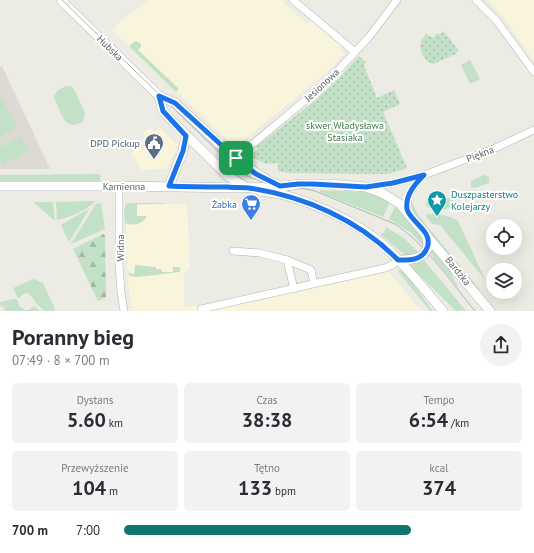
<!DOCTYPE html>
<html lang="pl">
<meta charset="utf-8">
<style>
body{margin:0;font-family:"PT Sans",sans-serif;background:#f2f2f3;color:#2b2b33;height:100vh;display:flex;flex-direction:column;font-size:15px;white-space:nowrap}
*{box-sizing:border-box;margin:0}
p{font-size:13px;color:#7c7c81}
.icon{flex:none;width:22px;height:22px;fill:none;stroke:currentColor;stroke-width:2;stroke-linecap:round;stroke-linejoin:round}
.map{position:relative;height:311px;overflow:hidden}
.sheet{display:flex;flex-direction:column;background:#fff;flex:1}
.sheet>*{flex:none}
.tools{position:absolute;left:486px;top:219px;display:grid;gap:8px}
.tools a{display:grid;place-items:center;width:36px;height:36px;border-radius:50%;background:#fff;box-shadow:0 4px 16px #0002;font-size:20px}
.pin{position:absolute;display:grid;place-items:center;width:34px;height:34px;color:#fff;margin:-17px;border-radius:8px;box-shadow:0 2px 6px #0006}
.round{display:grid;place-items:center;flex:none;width:42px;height:42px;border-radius:21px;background:#f2f2f3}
.overview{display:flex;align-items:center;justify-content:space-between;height:68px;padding:0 12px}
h1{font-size:22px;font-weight:600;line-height:30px}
.figures{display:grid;grid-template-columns:repeat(3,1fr);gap:6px;height:68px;padding:4px 12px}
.figures div{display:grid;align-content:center;border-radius:6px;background:#f2f2f3;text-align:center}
.figures b{font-size:20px;font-weight:600}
.figures small{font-size:11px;font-weight:400}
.figures p{font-size:11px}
ul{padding:0 12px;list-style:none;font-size:13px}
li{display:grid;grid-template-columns:64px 48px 1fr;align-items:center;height:30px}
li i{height:10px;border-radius:5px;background:#0f766e}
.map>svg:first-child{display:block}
.commercial{fill:#f9f5dc}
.education{fill:#dcdad2}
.grass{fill:#c3e1c6}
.forest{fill:url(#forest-firs)}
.park{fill:url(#park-dots)}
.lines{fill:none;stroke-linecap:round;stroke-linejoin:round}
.street-casing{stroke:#b1b3b7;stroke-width:8}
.secondary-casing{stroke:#b3b5b9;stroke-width:10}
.street{stroke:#fff;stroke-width:7}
.secondary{stroke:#fff;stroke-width:9}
.tram{stroke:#b3b4b4;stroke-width:1}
.route-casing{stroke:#fff;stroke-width:8}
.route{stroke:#1a73e8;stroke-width:5}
.labels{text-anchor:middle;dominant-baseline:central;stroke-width:4;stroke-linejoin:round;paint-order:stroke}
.street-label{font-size:10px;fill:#5c5e62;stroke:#fff}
.park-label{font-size:10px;fill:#3f7e48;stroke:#fff}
.service-label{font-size:10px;fill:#4e5e75;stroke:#fff;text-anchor:end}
.culture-label{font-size:10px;fill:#0d838f;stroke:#fff;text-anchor:start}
.shop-label{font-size:10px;fill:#366cbe;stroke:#fff;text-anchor:end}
</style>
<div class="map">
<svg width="534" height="311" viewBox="0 0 534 311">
<defs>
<pattern id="forest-firs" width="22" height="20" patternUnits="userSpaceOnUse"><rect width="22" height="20" fill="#c3e1c6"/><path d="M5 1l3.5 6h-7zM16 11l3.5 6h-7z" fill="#a2baa4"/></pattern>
<pattern id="park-dots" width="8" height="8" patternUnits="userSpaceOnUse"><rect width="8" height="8" fill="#c3e1c6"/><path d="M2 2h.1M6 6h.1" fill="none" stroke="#a2baa4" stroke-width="1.8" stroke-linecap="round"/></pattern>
</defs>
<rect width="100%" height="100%" fill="#ecebe4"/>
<g class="commercial">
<polygon points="149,0 281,0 298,16 307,23 310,20 340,45 339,48 343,51 344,54 330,70 250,135 236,146 234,146 112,30 121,21"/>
<polygon points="488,0 534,0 534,61 503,16"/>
<polygon points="159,127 177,144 175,152 166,169 141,170 136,160 131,155 133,150 137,150 138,147 141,147 141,140 144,139 145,137 143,134 144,132 147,131 148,129 151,129 155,132"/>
<polygon points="187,204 190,268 184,272 184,306 185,308 384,266 421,311 132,311 128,284 125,210 128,205"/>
</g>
<polygon class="education" points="2,66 50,169 0,169 0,67"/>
<g class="grass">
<polygon points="136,41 141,44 141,47 138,50 179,89 176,92 129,46 134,42"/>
<polygon points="470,60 480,79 470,84 461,65"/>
<path d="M 66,86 L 71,86 L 74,89 L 85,113 L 83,121 C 65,134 61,112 55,100 L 54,96 L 58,90 Z"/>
<polygon points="0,95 17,127 0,137"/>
<polygon points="21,136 29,151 3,165 0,160 0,147"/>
<polygon points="100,174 100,181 0,181 0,175"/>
<polygon points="484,175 489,177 489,183 475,188 471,187 471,181"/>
<polygon points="320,190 365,192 374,194 390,201 383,217 320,192"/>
<path d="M 430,198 L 450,198 L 453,201 L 453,205 C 447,212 436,208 429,208 L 426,205 L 427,200 Z"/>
<path d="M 95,201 C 88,210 68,218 57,220 L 56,202 Z"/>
<polygon points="33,202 53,202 55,221"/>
<polygon points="410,202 412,203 418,215 480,290 477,289 415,214 412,210"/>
<polygon points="101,203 105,229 71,244 92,210 96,204"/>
<path d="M 128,203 L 165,203 L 163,204 L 137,204 L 137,216 L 146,216 L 146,218 C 141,225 132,226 125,223 L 124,210 L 126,204 Z"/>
<polygon points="396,205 424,238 423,245 410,232 389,219"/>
<polygon points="90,208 69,242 61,225"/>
<path d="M 427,214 C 438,215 449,214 458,221 L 486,281 L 440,225 L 432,224 L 426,216 Z"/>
<polygon points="386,227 405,239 419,253 408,256 405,255 381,235 382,233 384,233"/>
<polygon points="433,249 446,264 459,289 429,252"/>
<polygon points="423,259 466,311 456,311 410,266 411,263"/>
<polygon points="135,265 156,267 156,269 161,269 162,272 173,272 173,267 180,267 180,272 138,277 130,276 127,273 134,274"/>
<polygon points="397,270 403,271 406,274 433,311 430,311"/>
<path d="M 34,279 L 43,283 L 55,309 L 53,311 L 44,311 C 42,309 39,306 37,304 C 31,297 29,287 19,298 L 17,297 L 13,288 Z"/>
<polygon points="14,299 18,300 19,306 25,310 29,310 34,306 40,311 5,311 3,306 1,307 0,302"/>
</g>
<polygon class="forest" points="103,234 105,236 106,297 98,301 73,249"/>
<g class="park">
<path d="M 443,31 L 448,36 L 458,50 L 456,54 L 433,64 C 425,62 419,51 421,42 C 422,39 424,36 426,34 L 434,38 L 437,33 L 440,35 Z"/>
<polygon points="359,56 366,62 364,66 377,98 394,90 400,104 383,112 407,168 388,174 380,174 288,173 278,171 278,163 266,164 252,157 252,154 258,149 256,147 314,101 337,80"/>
</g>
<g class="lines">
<g class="street-casing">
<g id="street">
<polyline points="293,0 355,52"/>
<polyline points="476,0 496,20 534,72"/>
<polyline points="236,158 327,82 369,37 397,0"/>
<polyline points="119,186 119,264 121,293 124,311"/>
<polyline points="366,187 393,183 424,175 491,150 534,130"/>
<path d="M 407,211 C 406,196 412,187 423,176"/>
<polyline points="233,251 260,253 287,260 294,289"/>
<polyline points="287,260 311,270 313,279"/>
<polyline points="201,311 201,309 385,268 392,265 398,260"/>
</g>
</g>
<g class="secondary-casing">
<g id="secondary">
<polyline points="61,0 159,96 175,103 229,153 243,164 267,180 279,186"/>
<polyline points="159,96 163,111 172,121 228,176 246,187"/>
<polyline points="0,186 119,186 239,188 280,187 300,184 330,184 366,187 382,193 400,204 490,311"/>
<polyline points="169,186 183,151 186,135"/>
<path d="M 260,191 C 268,192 276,193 284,195 C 316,204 357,222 382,244 C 405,264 423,288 443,311"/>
<path d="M 398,260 C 415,260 434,257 426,235"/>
</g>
</g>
<use href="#street" class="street"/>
<use href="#secondary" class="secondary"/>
<path class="tram" d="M 62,0 L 235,168 L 247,176 L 265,183 L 290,186 L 315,191 L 395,224 C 427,245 450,281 475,311"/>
</g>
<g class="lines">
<g class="route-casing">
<path id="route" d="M 159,96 L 175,103 L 240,162 L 256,174 L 280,186 L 298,184 L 312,184 L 366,187 L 393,183 L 424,175 C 415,184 405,195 407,209 C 410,222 434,231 427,248 C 422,261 409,260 398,260 C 359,220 304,196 249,188 C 242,187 234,188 228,187 C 208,187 189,187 169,186 L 183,151 L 186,136 L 163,111 Z"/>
</g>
<use href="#route" class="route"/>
</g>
<defs>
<g id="civic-pin" transform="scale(1)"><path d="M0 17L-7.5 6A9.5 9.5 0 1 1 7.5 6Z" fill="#5c6f8a" stroke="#fff"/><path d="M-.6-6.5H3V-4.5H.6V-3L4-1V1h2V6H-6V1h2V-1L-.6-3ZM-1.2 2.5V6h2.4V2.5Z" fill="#fff"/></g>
<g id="sight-pin" transform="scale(1)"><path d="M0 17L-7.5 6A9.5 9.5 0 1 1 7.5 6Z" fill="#0f9aa8" stroke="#fff"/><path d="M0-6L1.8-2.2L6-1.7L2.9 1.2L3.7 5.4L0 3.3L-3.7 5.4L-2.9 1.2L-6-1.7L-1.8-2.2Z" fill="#fff"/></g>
<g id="supermarket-pin" transform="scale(1)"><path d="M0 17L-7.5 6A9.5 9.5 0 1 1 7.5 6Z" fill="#3f7fe0" stroke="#fff"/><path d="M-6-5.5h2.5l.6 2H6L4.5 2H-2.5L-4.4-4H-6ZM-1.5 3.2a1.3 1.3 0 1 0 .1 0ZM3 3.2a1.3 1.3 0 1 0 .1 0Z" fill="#fff"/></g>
</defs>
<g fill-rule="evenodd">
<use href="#civic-pin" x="154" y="143"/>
<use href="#sight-pin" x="437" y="200"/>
<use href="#supermarket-pin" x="251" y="204"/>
</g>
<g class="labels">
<g class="street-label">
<text transform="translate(110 48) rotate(44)">Hubska</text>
<text transform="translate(322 85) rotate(-43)">Jesionowa</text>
<text transform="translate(480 154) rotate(-21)">Piękna</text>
<text x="124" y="186">Kamienna</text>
<text transform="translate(120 248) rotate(-90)">Widna</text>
<text transform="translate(458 271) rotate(51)">Bardzka</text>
</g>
<g class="park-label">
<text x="345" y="125">skwer Władysława<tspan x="345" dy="12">Stasiaka</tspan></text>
</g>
<g class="service-label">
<text x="140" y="143">DPD Pickup</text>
</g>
<g class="culture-label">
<text x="451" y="194">Duszpasterstwo<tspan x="451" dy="12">Kolejarzy</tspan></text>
</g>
<g class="shop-label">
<text x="237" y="204">Żabka</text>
</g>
</g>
</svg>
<div class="tools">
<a><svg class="icon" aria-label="locate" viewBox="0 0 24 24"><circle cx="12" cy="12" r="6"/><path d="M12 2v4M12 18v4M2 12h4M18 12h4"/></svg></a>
<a><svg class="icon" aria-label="layers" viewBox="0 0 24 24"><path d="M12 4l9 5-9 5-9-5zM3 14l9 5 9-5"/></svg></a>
</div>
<div class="pin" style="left:236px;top:158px;background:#1e9e55"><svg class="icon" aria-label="arrive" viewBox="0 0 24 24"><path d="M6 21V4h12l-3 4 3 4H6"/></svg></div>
</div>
<section class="sheet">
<div class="overview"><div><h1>Poranny bieg</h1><p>07:49 · 8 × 700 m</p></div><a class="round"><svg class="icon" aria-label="share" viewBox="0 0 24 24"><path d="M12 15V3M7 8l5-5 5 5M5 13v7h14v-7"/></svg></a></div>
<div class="figures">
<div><p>Dystans</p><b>5.60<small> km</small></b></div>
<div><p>Czas</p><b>38:38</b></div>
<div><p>Tempo</p><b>6:54<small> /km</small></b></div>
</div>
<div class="figures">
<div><p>Przewyższenie</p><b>104<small> m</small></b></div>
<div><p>Tętno</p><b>133<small> bpm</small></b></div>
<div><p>kcal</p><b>374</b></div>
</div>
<ul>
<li><b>700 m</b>7:00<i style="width:72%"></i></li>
</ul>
</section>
